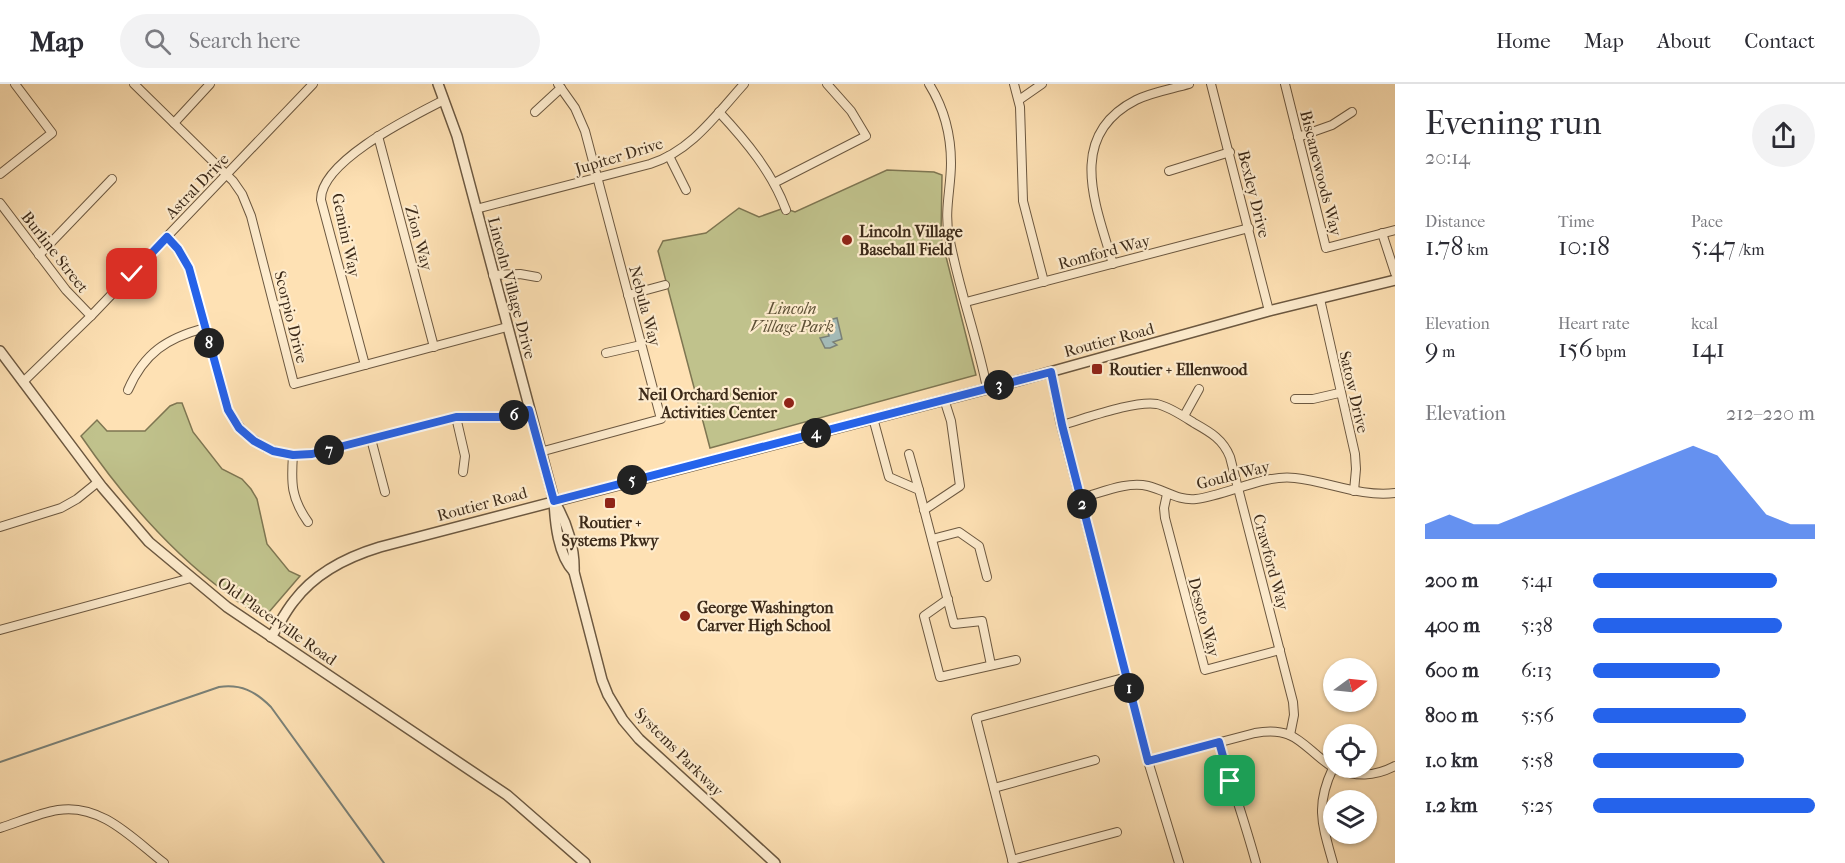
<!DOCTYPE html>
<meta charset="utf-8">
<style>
body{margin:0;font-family:"IM FELL French Canon",serif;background:#f2f2f3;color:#2b2b33;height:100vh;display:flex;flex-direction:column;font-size:22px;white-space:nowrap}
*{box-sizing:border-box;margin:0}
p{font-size:20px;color:#7c7c81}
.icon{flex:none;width:33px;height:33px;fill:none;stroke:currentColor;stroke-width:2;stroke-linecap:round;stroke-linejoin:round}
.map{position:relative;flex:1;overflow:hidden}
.panel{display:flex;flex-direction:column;background:#fff;width:450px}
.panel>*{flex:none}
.needle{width:39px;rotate:75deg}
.fabs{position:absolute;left:1323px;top:574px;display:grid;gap:12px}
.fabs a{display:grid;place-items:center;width:54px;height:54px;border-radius:50%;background:#fff;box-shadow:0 2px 4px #0004;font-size:30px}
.pin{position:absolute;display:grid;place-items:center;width:51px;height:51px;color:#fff;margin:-26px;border-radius:12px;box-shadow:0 3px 9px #0006}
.km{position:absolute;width:30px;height:30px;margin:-15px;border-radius:50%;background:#222;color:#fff;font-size:16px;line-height:30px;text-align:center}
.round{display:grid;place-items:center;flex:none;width:63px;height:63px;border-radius:32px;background:#f2f2f3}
.headline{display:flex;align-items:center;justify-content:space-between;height:102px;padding:0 30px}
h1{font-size:33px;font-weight:600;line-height:45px}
.stats{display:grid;grid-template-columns:repeat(3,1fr);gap:9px;height:102px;padding:6px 30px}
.stats div{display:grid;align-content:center}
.stats b{font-size:26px;font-weight:600}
.stats small{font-size:16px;font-weight:400}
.stats p{font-size:16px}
.chart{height:168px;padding:12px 30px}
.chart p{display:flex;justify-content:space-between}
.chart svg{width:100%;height:108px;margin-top:6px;fill:#2563eb;opacity:.7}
ul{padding:0 30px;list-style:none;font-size:20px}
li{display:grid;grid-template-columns:96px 72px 1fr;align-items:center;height:45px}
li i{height:15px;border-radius:8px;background:#2563eb}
header{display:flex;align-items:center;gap:36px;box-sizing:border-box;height:84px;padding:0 30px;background:#fff;border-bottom:2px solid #e1e1e2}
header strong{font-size:28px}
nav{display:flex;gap:33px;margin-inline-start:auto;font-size:21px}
.search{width:420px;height:54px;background:#f2f2f3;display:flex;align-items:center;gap:15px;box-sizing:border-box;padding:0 21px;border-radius:33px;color:#7c7c81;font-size:22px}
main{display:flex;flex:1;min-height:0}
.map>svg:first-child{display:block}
.green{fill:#c0c28c;stroke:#7e7652;stroke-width:1.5}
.water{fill:#a4bbb8;stroke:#7a8178;stroke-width:1.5}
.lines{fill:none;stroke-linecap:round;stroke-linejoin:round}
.stream{stroke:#7a8178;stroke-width:2}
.minor-casing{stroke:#6c5840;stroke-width:10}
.tertiary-casing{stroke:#6c5840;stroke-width:12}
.minor{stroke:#feecce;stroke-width:8}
.tertiary{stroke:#feecce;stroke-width:9}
.route-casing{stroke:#fff;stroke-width:12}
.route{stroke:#2563eb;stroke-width:8}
.poi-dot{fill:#8f2418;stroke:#feecce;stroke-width:2}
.labels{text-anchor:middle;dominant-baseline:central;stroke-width:4.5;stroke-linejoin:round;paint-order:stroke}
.street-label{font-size:16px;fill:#3c2a19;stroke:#feecce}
.poi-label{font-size:16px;font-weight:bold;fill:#3c2a19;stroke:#feecce;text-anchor:start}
.park-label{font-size:16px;font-style:italic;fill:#5d5036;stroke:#feecce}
</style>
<header>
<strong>Map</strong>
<div class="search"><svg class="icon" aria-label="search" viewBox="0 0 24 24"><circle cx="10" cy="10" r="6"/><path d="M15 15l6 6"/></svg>Search here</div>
<nav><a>Home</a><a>Map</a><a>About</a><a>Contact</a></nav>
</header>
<main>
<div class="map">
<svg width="1395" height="779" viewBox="0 0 1395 779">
<rect width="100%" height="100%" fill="#fee1b4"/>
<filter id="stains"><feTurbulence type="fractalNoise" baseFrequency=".00333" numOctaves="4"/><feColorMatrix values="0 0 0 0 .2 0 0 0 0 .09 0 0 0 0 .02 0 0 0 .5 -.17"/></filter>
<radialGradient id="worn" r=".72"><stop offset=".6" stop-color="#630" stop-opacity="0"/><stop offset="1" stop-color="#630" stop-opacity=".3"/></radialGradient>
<g class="green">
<polygon points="887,86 934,88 942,91 941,153 976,291 710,364 658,167 663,157 706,149 739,124 759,133 784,124 795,128"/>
<path d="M 177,319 L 182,319 L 193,348 L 222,385 L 242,395 L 251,405 L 257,415 L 267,460 L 289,487 L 300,492 L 269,528 C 264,528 259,528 255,527 C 244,524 233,514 224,507 C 167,465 121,410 81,352 L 97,336 L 107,347 L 145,347 L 170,322 Z"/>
</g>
<polygon class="water" points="837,234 842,255 833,258 837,261 830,264 825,264 820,254 829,252 825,237"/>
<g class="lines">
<path class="stream" d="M 0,678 L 219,603 C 241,600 255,607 271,623 L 384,779"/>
<g class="minor-casing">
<g id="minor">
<polyline points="134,0 233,97 242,110 251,132 294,300 507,243"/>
<path d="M 929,0 C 944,24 951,50 951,79 C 951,104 944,127 949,152 C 958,203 977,253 987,304"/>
<polyline points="1014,0 1020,23 1023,117 1044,198"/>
<polyline points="1211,0 1269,227"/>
<polyline points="1285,0 1326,164 1395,146"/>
<polyline points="1019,16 1042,0"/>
<polyline points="535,28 561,4"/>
<path d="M 719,28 C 746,57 772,88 786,126"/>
<polyline points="174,39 210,0"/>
<polyline points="378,52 434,263"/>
<polyline points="1298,53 1332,41 1352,28"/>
<polyline points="669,72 686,106"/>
<polyline points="1169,87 1230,68"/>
<polyline points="0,90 52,49 15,0"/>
<polyline points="774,99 866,52 851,27 827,0"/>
<polyline points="0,119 66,206 91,232"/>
<path d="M 476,125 L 650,80 C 691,67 716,31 744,0"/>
<polyline points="1382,149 1395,189"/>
<polyline points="167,153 182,171 189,184 228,326 244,349 266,364 286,370 312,370 456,333 499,333 529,326"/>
<polyline points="39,171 112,95"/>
<path d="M 1113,180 C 1096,122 1065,52 1136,16 C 1152,8 1172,5 1189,0"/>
<polyline points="493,191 520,190 537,193"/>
<polyline points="628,211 665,201"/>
<polyline points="1320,215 1355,370 1356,385 1354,407"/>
<polyline points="966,218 1249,144"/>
<polyline points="606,269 641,261"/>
<path d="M 365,281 L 321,116 C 320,77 413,32 444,16"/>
<polyline points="1051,288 1060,337 1148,677 1179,779"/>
<polyline points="23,298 91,232 313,0"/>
<path d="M 128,306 C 144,269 167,254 205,244"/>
<polyline points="1295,315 1313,315 1339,309"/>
<polyline points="1184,332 1199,305"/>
<polyline points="456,333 465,372 463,388"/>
<polyline points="873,334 889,393 919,406 954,540 982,537 991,581"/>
<path d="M 1062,341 C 1084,335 1135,316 1157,320 C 1170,323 1183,332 1194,339 C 1210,348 1223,355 1230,373 L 1293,618 L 1294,631 L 1290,651"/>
<polyline points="371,355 385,408"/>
<polyline points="540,368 661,335 585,47 575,24 558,0"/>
<polyline points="909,370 919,406"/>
<path d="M 293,371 C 291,399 291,414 308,438"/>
<polyline points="1167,410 1164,424 1165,434 1205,586 1280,566"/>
<path d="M 1081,414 C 1101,409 1126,397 1148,402 C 1165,406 1178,417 1196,415 C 1228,411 1264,390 1295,394 C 1330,398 1360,413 1395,409"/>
<polyline points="924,426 960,402 951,337 944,315"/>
<polyline points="0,443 61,424 77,415 98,398"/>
<polyline points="932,455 959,448 979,462 987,493"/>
<polyline points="948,515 924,532 940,593 1016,576"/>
<polyline points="0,546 191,494"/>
<path d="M 1219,658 C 1231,699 1245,738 1256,779"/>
<path d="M 1148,677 L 1255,649 C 1298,641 1303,665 1334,684"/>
<path d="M 1334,684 C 1356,693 1374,693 1395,682"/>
<polyline points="994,704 1095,676"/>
<path d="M 0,744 C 19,738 39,729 58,726 C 101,719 133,755 164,779"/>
<polyline points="1012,776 1117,748"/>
<polyline points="1013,779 976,634 1127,593"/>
<path d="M 1333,779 C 1322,740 1315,722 1333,684"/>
</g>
</g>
<g class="tertiary-casing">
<g id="tertiary">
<path d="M 438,0 L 457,52 L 554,416 C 555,439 558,471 574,488"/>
<polyline points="0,267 102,403 149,458 227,523 507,711 585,779"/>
<path d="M 555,419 C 567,438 575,465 574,488 L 602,596 L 608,611 L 623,636 L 639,655 L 775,779"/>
<path d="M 271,553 C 279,541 285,528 294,517 C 315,489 347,473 380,463 L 1021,296 L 1269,227 L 1395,196"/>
</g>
</g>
<use href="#minor" class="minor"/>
<use href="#tertiary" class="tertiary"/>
</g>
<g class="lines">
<g class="route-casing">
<polyline id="route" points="132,190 167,153 178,165 189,184 228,326 239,344 254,357 273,367 293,371 312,370 456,333 499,333 529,326 554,417 1051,288 1062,341 1148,677 1219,658 1230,697"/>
</g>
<use href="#route" class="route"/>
</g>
<g class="poi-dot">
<circle cx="847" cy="156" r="6"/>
<rect x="1091" y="279" width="12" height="12" rx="3"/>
<circle cx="789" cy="319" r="6"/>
<rect x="604" y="413" width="12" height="12" rx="3"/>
<circle cx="685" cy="532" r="6"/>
</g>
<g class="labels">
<g class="street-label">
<text transform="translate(619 72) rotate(-17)">Jupiter Drive</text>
<text transform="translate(1321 89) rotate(76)">Biscanewoods Way</text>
<text transform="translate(197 102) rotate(-46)">Astral Drive</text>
<text transform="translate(1254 110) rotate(76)">Bexley Drive</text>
<text transform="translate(346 151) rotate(78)">Gemini Way</text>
<text transform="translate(419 154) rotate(75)">Zion Way</text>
<text transform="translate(55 168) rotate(52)">Burline Street</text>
<text transform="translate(1104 168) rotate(-15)">Romford Way</text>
<text transform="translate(512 204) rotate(75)">Lincoln Village Drive</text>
<text transform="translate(645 222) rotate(75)">Nebula Way</text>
<text transform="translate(291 233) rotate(76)">Scorpio Drive</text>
<text transform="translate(1109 256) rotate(-15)">Routier Road</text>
<text transform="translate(1354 308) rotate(77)">Satow Drive</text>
<text transform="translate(1233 391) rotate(-14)">Gould Way</text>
<text transform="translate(482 420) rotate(-15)">Routier Road</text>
<text transform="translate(1271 478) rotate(75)">Crawford Way</text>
<text transform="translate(1204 533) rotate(75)">Desoto Way</text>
<text transform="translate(277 537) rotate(35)">Old Placerville Road</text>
<text transform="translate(679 668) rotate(45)">Systems Parkway</text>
</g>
<g class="poi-label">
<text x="859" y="147">Lincoln Village<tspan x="859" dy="18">Baseball Field</tspan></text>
<text x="1109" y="285">Routier + Ellenwood</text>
<text x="777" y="310" text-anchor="end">Neil Orchard Senior<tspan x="777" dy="18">Activities Center</tspan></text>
<text x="610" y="438" text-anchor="middle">Routier +<tspan x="610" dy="18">Systems Pkwy</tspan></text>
<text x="697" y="523">George Washington<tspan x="697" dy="18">Carver High School</tspan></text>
</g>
<g class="park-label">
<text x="792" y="224">Lincoln<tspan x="792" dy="18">Village Park</tspan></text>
</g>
</g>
<rect width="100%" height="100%" filter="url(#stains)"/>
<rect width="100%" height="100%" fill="url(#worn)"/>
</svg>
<div class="fabs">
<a><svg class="needle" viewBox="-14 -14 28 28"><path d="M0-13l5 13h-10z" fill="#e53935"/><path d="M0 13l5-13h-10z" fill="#7c7c81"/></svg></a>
<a><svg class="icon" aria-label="locate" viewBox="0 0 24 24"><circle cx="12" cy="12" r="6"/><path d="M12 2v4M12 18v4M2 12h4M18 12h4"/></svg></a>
<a><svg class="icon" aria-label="layers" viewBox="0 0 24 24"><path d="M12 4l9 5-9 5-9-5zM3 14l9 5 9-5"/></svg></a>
</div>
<div class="pin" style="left:1230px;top:697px;background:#1e9e55"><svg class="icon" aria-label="arrive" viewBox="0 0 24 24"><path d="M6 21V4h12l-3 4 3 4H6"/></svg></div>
<div class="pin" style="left:132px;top:190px;background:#d93025"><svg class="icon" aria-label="check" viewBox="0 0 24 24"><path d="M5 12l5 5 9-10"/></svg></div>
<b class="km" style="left:1129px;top:604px">1</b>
<b class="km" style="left:1082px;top:420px">2</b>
<b class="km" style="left:999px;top:301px">3</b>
<b class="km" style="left:816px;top:349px">4</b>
<b class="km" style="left:632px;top:396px">5</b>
<b class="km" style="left:514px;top:331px">6</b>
<b class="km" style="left:329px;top:366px">7</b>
<b class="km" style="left:209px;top:259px">8</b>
</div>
<section class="panel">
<div class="headline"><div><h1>Evening run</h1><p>20:14</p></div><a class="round"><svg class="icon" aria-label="share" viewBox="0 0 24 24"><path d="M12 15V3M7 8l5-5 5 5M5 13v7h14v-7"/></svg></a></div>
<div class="stats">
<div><p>Distance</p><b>1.78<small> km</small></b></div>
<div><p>Time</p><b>10:18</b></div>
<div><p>Pace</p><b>5:47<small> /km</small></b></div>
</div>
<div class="stats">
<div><p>Elevation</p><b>9<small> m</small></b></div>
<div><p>Heart rate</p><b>156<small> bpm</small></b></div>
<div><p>kcal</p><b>141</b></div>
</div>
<div class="chart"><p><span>Elevation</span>212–220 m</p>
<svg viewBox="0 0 160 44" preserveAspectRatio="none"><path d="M0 44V38L10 34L20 38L30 38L40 34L50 30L60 26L70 22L80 18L90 14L100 10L110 6L120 10L130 22L140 34L150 38L160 38V44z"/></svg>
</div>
<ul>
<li><b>200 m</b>5:41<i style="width:83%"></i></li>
<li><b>400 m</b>5:38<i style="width:85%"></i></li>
<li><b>600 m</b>6:13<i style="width:57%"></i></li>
<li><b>800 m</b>5:56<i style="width:69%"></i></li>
<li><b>1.0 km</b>5:58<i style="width:68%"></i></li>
<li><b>1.2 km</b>5:25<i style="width:100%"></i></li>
</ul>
</section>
</main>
